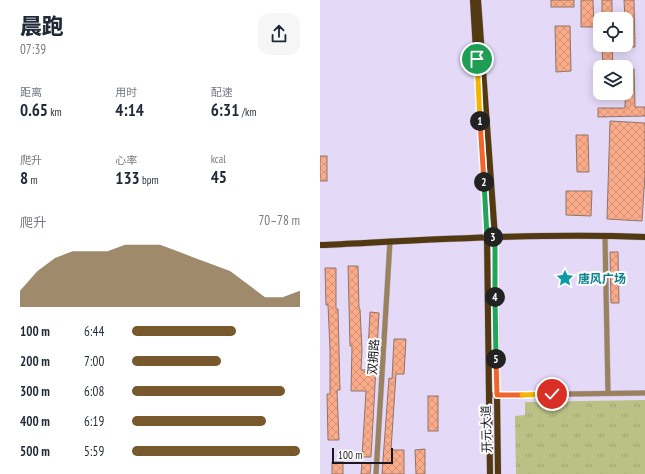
<!DOCTYPE html>
<html lang="zh">
<meta charset="utf-8">
<style>
body{margin:0;font-family:"PT Sans Narrow","Noto Sans SC",sans-serif;background:#f6f6f7;color:#1f2937;height:100vh;display:flex;flex-direction:column;font-size:15px;white-space:nowrap}
*{box-sizing:border-box;margin:0}
p{font-size:13px;color:#747a83}
.icon{flex:none;width:22px;height:22px;fill:none;stroke:currentColor;stroke-width:2;stroke-linecap:round;stroke-linejoin:round}
.map{position:relative;flex:1;overflow:hidden}
.drawer{display:flex;flex-direction:column;background:#fff;width:320px}
.drawer>*{flex:none}
.controls{position:absolute;left:273px;top:12px;display:grid;gap:8px}
.controls a{display:grid;place-items:center;width:40px;height:40px;border-radius:8px;background:#fff;box-shadow:0 2px 10px #0003;font-size:20px}
.scale{position:absolute;left:12px;bottom:10px;width:61px;box-sizing:border-box;padding-left:4px;border:2px solid #1b1822;border-top:0;font-size:11px;line-height:14px;white-space:nowrap;color:#1b1822;-webkit-text-stroke:3px #fff;paint-order:stroke}
.pin{position:absolute;display:grid;place-items:center;width:34px;height:34px;color:#fff;margin:-17px;border:2px solid #fff;border-radius:50%;box-shadow:0 1px 4px #0007}
.km{position:absolute;width:20px;height:20px;margin:-10px;border-radius:50%;background:#222;color:#fff;font-size:11px;line-height:20px;text-align:center}
.round{display:grid;place-items:center;flex:none;width:42px;height:42px;border-radius:12px;background:#f6f6f7}
.summary{display:flex;align-items:center;justify-content:space-between;height:68px;padding:0 20px}
h1{font-size:22px;font-weight:800;line-height:30px}
.metrics{display:grid;grid-template-columns:repeat(3,1fr);gap:6px;height:68px;padding:4px 20px}
.metrics div{display:grid;align-content:center}
.metrics b{font-size:17px;font-weight:800}
.metrics small{font-size:11px;font-weight:400}
.metrics p{font-size:11px}
.chart{height:112px;padding:8px 20px}
.chart p{display:flex;justify-content:space-between}
.chart svg{width:100%;height:72px;margin-top:4px;fill:#78592e;opacity:.7}
ul{padding:0 20px;list-style:none;font-size:13px}
li{display:grid;grid-template-columns:64px 48px 1fr;align-items:center;height:30px}
li i{height:10px;border-radius:5px;background:#78592e}
main{display:flex;flex:1;min-height:0}
.map>svg:first-child{display:block}
.park{fill:url(#park-tufts)}
.building{fill:url(#building-cross-hatch);stroke:#917467}
.lines{fill:none;stroke-linecap:round;stroke-linejoin:round}
.minor-casing{stroke:#c0b7d1;stroke-width:6}
.major-casing{stroke:#c0b7d1;stroke-width:7}
.minor{stroke:#9b825f;stroke-width:5}
.major{stroke:#533911;stroke-width:6}
.split-1-casing{stroke:#fff;stroke-width:8}
.split-2-casing{stroke:#fff;stroke-width:8}
.split-3-casing{stroke:#fff;stroke-width:8}
.split-4-casing{stroke:#fff;stroke-width:8}
.split-5-casing{stroke:#fff;stroke-width:8}
.split-6-casing{stroke:#fff;stroke-width:8}
.split-7-casing{stroke:#fff;stroke-width:8}
.split-1{stroke:#f5b400;stroke-width:5}
.split-2{stroke:#f0652b;stroke-width:5}
.split-3{stroke:#22a559;stroke-width:5}
.split-4{stroke:#22a559;stroke-width:5}
.split-5{stroke:#22a559;stroke-width:5}
.split-6{stroke:#f0652b;stroke-width:5}
.split-7{stroke:#f5b400;stroke-width:5}
.labels{text-anchor:middle;dominant-baseline:central;stroke-width:4;stroke-linejoin:round;paint-order:stroke}
.culture-label{font-size:12px;font-weight:bold;fill:#0d838f;stroke:#fff;text-anchor:start}
.street-label{font-size:12px;fill:#1b1822;stroke:#fff}
</style>
<main>
<section class="drawer">
<div class="summary"><div><h1>晨跑</h1><p>07:39</p></div><a class="round"><svg class="icon" aria-label="share" viewBox="0 0 24 24"><path d="M12 15V3M7 8l5-5 5 5M5 13v7h14v-7"/></svg></a></div>
<div class="metrics">
<div><p>距离</p><b>0.65<small> km</small></b></div>
<div><p>用时</p><b>4:14</b></div>
<div><p>配速</p><b>6:31<small> /km</small></b></div>
</div>
<div class="metrics">
<div><p>爬升</p><b>8<small> m</small></b></div>
<div><p>心率</p><b>133<small> bpm</small></b></div>
<div><p>kcal</p><b>45</b></div>
</div>
<div class="chart"><p><span>爬升</span>70–78 m</p>
<svg viewBox="0 0 160 44" preserveAspectRatio="none"><path d="M0 44V34L10 22L20 14L30 10L40 10L50 10L60 6L70 6L80 6L90 10L100 14L110 18L120 22L130 30L140 38L150 38L160 34V44z"/></svg>
</div>
<ul>
<li><b>100 m</b>6:44<i style="width:62%"></i></li>
<li><b>200 m</b>7:00<i style="width:53%"></i></li>
<li><b>300 m</b>6:08<i style="width:91%"></i></li>
<li><b>400 m</b>6:19<i style="width:80%"></i></li>
<li><b>500 m</b>5:59<i style="width:100%"></i></li>
</ul>
</section>
<div class="map">
<svg width="325" height="474" viewBox="0 0 325 474">
<defs>
<pattern id="park-tufts" width="24" height="20" patternUnits="userSpaceOnUse"><rect width="24" height="20" fill="#bbc085"/><path d="M3 7l-1-3M5 7V3M7 7l1-3M15 17l-1-3M17 17v-4M19 17l1-3" fill="none" stroke="#a0a473"/></pattern>
<pattern id="building-cross-hatch" width="8" height="8" patternUnits="userSpaceOnUse"><rect width="8" height="8" fill="#faab8a"/><path d="M0 0l8 8M0 8l8-8" fill="none" stroke="#d69277"/></pattern>
</defs>
<rect width="100%" height="100%" fill="#e4daf8"/>
<polygon class="park" points="325,400 325,474 196,474 195,416 205,415 205,402"/>
<g class="building">
<rect x="231" y="0" width="23" height="7"/>
<polygon points="261,0 273,0 274,27 261,27"/>
<rect x="282" y="0" width="10" height="19"/>
<polygon points="304,0 314,0 315,47 306,47 306,19 305,19"/>
<polygon points="235,26 250,26 251,71 236,72"/>
<polygon points="282,45 292,45 293,67 283,67"/>
<polygon points="306,69 314,69 315,107 325,107 325,116 278,117 278,108 305,108"/>
<rect x="283" y="93" width="10" height="5"/>
<polygon points="290,121 325,123 325,175 322,221 287,219"/>
<polygon points="256,135 268,135 269,172 257,172"/>
<rect x="0" y="156" width="7" height="25"/>
<polygon points="246,191 272,191 271,216 246,215"/>
<polygon points="290,252 298,252 299,303 291,303"/>
<polygon points="28,266 38,266 39,309 40,309 42,350 41,370 47,370 50,312 59,313 51,457 42,457 46,391 31,391 32,346 30,346"/>
<polygon points="5,268 16,268 16,309 18,309 20,390 17,390 19,440 8,440 7,394 10,394 10,350 8,305 6,305"/>
<polygon points="74,339 86,339 84,374 76,374 71,450 84,450 84,474 62,474 69,378 72,379"/>
<rect x="108" y="396" width="10" height="35"/>
<polygon points="105,449 105,474 96,474 95,450"/>
<rect x="12" y="462" width="11" height="12"/>
<polygon points="42,463 51,463 50,474 41,474"/>
</g>
<g class="lines">
<g class="minor-casing">
<g id="minor">
<polyline points="285,236 288,393"/>
<polyline points="169,395 325,393"/>
<polyline points="56,474 70,241"/>
</g>
</g>
<g class="major-casing">
<g id="major">
<polyline points="153,0 167,237 170,474"/>
<polyline points="158,0 175,237 178,474"/>
<path d="M 0,245 C 108,240 217,233 325,237"/>
</g>
</g>
<use href="#minor" class="minor"/>
<use href="#major" class="major"/>
</g>
<g class="lines">
<g class="split-1-casing">
<polyline id="split-1" points="157,59 160,121"/>
</g>
<g class="split-2-casing">
<polyline id="split-2" points="160,121 164,182"/>
</g>
<g class="split-3-casing">
<polyline id="split-3" points="164,182 167,237 173,237"/>
</g>
<g class="split-4-casing">
<polyline id="split-4" points="173,237 175,238 175,297"/>
</g>
<g class="split-5-casing">
<polyline id="split-5" points="175,297 176,359"/>
</g>
<g class="split-6-casing">
<polyline id="split-6" points="176,359 177,395 202,395"/>
</g>
<g class="split-7-casing">
<polyline id="split-7" points="202,395 232,394"/>
</g>
<use href="#split-1" class="split-1"/>
<use href="#split-2" class="split-2"/>
<use href="#split-3" class="split-3"/>
<use href="#split-4" class="split-4"/>
<use href="#split-5" class="split-5"/>
<use href="#split-6" class="split-6"/>
<use href="#split-7" class="split-7"/>
</g>
<defs>
<g id="sight-bare" transform="scale(1.38)"><path d="M0-6L1.8-2.2L6-1.7L2.9 1.2L3.7 5.4L0 3.3L-3.7 5.4L-2.9 1.2L-6-1.7L-1.8-2.2Z" fill="#0f9aa8" stroke="#fff" stroke-width="2.5" paint-order="stroke"/></g>
</defs>
<g fill-rule="evenodd">
<use href="#sight-bare" x="245" y="278"/>
</g>
<g class="labels">
<g class="culture-label">
<text x="258" y="278">唐风广场</text>
</g>
<g class="street-label">
<text transform="translate(53 357) rotate(-86)">双拥路</text>
<text transform="translate(166 429) rotate(-91)">开元大道</text>
</g>
</g>
</svg>
<div class="controls">
<a><svg class="icon" aria-label="locate" viewBox="0 0 24 24"><circle cx="12" cy="12" r="6"/><path d="M12 2v4M12 18v4M2 12h4M18 12h4"/></svg></a>
<a><svg class="icon" aria-label="layers" viewBox="0 0 24 24"><path d="M12 4l9 5-9 5-9-5zM3 14l9 5 9-5"/></svg></a>
</div>
<div class="scale">100 m</div>
<div class="pin" style="left:157px;top:59px;background:#1e9e55"><svg class="icon" aria-label="arrive" viewBox="0 0 24 24"><path d="M6 21V4h12l-3 4 3 4H6"/></svg></div>
<div class="pin" style="left:232px;top:394px;background:#d93025"><svg class="icon" aria-label="check" viewBox="0 0 24 24"><path d="M5 12l5 5 9-10"/></svg></div>
<b class="km" style="left:160px;top:121px">1</b>
<b class="km" style="left:164px;top:182px">2</b>
<b class="km" style="left:173px;top:237px">3</b>
<b class="km" style="left:175px;top:297px">4</b>
<b class="km" style="left:176px;top:359px">5</b>
</div>
</main>
